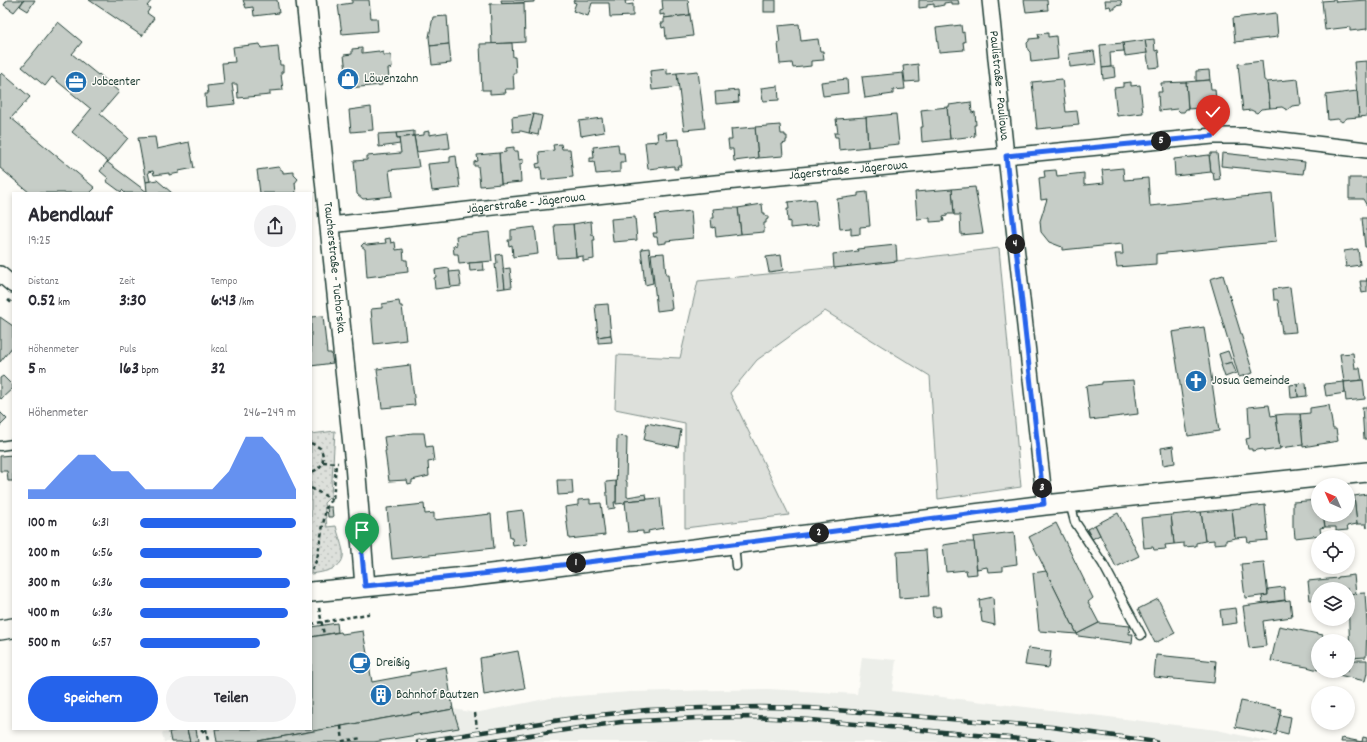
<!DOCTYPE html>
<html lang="de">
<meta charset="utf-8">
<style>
body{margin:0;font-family:Dekko,sans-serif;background:#f2f2f3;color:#2b2b33;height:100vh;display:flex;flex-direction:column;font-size:15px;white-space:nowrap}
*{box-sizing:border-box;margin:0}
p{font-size:13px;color:#7c7c81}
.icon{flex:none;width:22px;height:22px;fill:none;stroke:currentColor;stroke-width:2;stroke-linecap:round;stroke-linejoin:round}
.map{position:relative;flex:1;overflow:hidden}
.side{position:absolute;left:12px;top:192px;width:300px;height:538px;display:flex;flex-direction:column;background:#fff;border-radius:0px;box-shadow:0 2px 6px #0003}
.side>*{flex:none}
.needle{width:26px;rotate:315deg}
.controls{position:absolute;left:1311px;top:478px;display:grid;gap:8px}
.controls a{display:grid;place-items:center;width:44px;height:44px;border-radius:50%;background:#fff;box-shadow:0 2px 6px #0003;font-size:20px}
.pin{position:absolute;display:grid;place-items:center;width:34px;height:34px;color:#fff;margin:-41px -17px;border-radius:50% 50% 50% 0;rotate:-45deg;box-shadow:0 0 4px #0007}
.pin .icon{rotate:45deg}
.km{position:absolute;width:20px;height:20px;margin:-10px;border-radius:50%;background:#222;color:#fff;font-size:11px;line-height:20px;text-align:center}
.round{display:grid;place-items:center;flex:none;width:42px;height:42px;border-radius:21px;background:#f2f2f3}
.summary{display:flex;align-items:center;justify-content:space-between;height:68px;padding:0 16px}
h1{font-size:22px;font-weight:700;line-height:30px}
.figures{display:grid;grid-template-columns:repeat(3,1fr);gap:6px;height:68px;padding:4px 16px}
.figures div{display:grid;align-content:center}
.figures b{font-size:17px;font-weight:700}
.figures small{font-size:11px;font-weight:400}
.figures p{font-size:11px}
.chart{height:112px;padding:8px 16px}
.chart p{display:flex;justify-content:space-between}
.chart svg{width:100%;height:72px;margin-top:4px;fill:#2563eb;opacity:.7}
.primary-button{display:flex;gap:8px;margin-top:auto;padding:8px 16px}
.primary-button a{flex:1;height:46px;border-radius:24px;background:#2563eb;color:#fff;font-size:16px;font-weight:700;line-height:46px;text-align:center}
.primary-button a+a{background:#f2f2f3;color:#2b2b33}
ul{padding:0 16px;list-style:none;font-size:13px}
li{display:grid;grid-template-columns:64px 48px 1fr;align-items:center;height:30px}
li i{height:10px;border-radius:5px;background:#2563eb}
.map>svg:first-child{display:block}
.built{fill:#eceee9}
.grass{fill:#dde0db;stroke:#7e8e88}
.park{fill:url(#park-dots);stroke:#7e8e88}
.building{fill:#c6cdc7;stroke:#1f3d34}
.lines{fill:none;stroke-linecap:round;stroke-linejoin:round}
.service-casing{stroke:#1f3d34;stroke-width:11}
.minor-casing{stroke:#1f3d34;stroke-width:18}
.tertiary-casing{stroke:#1f3d34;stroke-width:22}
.path{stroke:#1f3d34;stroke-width:2.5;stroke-dasharray:4 3;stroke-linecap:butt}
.service{stroke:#fdfcf7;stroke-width:8}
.minor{stroke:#fdfcf7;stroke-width:15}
.tertiary{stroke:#fdfcf7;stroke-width:19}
.rail-casing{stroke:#1f3d34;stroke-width:4.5}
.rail{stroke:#fdfcf7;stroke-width:3;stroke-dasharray:9;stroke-linecap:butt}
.route-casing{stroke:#fff;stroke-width:8}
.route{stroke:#2563eb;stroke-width:5}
.labels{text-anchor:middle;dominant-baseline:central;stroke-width:3;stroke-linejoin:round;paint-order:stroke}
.poi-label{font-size:13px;fill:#1f3d34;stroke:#fdfcf7;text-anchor:start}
.street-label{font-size:13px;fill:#1f3d34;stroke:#fdfcf7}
</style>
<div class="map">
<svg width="1367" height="742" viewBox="0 0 1367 742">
<defs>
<pattern id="park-dots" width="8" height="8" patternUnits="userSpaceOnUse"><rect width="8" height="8" fill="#dde0db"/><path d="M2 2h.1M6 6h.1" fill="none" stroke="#bdc1bd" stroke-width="1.8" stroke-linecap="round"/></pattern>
</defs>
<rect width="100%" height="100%" fill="#fdfcf7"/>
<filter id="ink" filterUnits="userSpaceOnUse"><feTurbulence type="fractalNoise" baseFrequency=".025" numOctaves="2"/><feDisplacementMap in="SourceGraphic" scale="8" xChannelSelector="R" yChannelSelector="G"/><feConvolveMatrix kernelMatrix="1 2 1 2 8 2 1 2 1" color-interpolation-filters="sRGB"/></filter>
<g filter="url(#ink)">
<polygon class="built" points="363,631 372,682 446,667 453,709 475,713 550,698 630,692 768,689 857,694 862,657 896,660 892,691 1217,730 1271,742 164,742 162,733 181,729 311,729 311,637 341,632 342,634"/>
<polygon class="grass" points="999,248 1021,487 938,499 930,376 825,311 757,360 730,393 789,515 685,528 685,423 615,409 617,355 680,358 698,281 897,261"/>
<path class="park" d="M 335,431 L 331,496 L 324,503 L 327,527 L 336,526 C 338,534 341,542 343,551 C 346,569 324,572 311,574 L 311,434 Z"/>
<g class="building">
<polygon points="7,0 24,0 14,12 4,5"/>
<polygon points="24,0 35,0 28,11 20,6"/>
<polygon points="89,0 152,0 147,6 150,8 147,13 154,18 142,36"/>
<polygon points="243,0 277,0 279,13 254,16 253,7 246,8"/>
<polygon points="352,0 369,0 371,18 377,18 378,31 342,34 338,5 352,3"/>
<polygon points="501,0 534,0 534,2 502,4"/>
<polygon points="574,0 634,0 625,1 626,5 633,4 633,16 610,17 609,3 592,3 588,16 573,11 576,3 573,2"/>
<polygon points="662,0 688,0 690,15 664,18 664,14 660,15 660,11 663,10"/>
<rect x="764" y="0" width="12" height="12"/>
<polygon points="919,0 958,0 959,4 951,4 951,2 944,3 944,5 934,7 934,4 927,5 927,7 919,8"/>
<polygon points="1024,0 1047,0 1048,10 1026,12"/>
<polygon points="1105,0 1121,0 1122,5 1115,6 1115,9 1111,9 1110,6 1106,7"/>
<polygon points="1335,0 1336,2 1367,0 1367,29 1350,31 1350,27 1325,30 1322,1"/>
<polygon points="524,3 525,42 492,44 490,4"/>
<polygon points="1276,13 1278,37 1235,42 1233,18"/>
<polygon points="690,15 693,36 666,39 665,27 662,28 661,23 664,23 664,18"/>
<polygon points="447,16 449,44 430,46 429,37 433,17"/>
<polygon points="58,22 82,42 72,54 98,75 99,74 119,92 100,114 128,138 108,162 72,132 91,109 52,77 45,86 22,67"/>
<polygon points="799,24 801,41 818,39 820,51 823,51 824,60 811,61 811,66 793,68 792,63 780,64 778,43 780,43 778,26"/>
<polygon points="961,25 962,33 964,32 965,42 963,42 964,50 939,52 936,28"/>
<polygon points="1048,33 1048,37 1056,36 1058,59 1031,62 1030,52 1028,50 1027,43 1029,41 1029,39 1039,38 1038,34"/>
<polygon points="1154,39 1155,51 1158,50 1160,67 1149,68 1145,40"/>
<polygon points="1145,40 1147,53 1125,56 1123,43"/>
<polygon points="512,43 513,57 515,57 516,73 513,73 514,89 505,89 506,93 490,94 490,90 482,90 480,44"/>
<polygon points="1123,43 1124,51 1110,52 1111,67 1102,68 1100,45"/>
<polygon points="260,44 261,48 278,46 280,65 283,65 283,72 281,72 281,74 283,90 270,91 270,95 238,98 237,84 232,84 235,104 206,107 205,94 208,94 207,86 224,84 222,63 235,62 233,47"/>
<polygon points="449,44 451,63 432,65 430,46"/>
<polygon points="362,48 362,53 379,51 379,53 383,52 383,55 391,55 392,68 388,69 389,79 381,79 382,85 348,88 344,55 352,54 352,49"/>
<polygon points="1094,51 1096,64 1070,67 1069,54"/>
<polygon points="1262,61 1264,80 1267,82 1270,108 1261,109 1257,113 1251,110 1243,111 1238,64"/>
<polygon points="1367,61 1367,116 1359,117 1354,62"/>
<polygon points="918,64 919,81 905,82 903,66"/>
<polygon points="1111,67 1114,67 1115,77 1103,79 1102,68"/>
<polygon points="667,69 667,74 677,73 679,87 652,90 650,71"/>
<polygon points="1209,70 1210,80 1196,81 1196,71"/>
<polygon points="698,71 705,128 684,130 677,73"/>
<polygon points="2,73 30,97 11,118 95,188 90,193 30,193 0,168 0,75"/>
<polygon points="903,73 905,89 893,90 893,94 865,98 862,77"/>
<polygon points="847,79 848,93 823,96 821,82"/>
<polygon points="1062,79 1066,112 1077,111 1079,125 1037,129 1032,82"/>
<polygon points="1298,79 1301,105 1292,106 1287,110 1282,107 1270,108 1267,82"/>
<polygon points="1210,80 1211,89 1215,89 1216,101 1212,101 1212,107 1188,109 1186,82"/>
<polygon points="1131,82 1131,86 1140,85 1143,113 1117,116 1114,88 1123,87 1123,83"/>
<polygon points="1186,82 1188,109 1186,109 1184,112 1180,112 1177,109 1159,111 1158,92 1162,92 1161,83"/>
<polygon points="778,86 779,100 763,101 761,88"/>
<polygon points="738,90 739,102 716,104 715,92"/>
<polygon points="1357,91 1359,117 1347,118 1342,122 1338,119 1328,120 1326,95"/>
<polygon points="971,102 972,113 975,112 976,125 974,125 975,136 950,139 947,107 949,107 949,105"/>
<polygon points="371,107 373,130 351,132 349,110"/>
<polygon points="947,107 950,139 922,142 921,127 923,127 921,110"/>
<polygon points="534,114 542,116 538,135 529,133"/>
<polygon points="534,114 529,133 521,131 513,132 512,117"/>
<polygon points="896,114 899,144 868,147 866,117"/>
<polygon points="866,117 868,147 839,150 838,137 835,137 834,133 838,133 836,119"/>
<polygon points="602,118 604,132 581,136 579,121"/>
<polygon points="780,125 781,134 785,134 785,136 787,136 787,140 786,140 786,143 782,144 783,156 758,158 755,127"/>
<polygon points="755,127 758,158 734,161 733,149 729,149 728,140 732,140 731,129"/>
<polygon points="414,131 414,136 397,138 396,133"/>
<polygon points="429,131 429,135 448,132 450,148 417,152 414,136 424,135 424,132"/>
<polygon points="666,132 667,140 679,139 682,166 677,166 678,169 674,169 674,166 648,169 645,142 658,141 657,133"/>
<polygon points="396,133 397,138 399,138 400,144 379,147 378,134"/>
<polygon points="414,136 419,167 389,170 392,196 363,199 357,194 354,161 367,160 367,156 401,153 399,138"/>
<polygon points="155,137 157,149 189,142 194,168 179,171 179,173 169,175 169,173 154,175 153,171 148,172 150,181 146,182 138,138"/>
<polygon points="561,144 562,149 570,149 573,177 542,180 541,167 537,168 536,164 540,163 539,152 554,150 553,145"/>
<polygon points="618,144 619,153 624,153 625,162 620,162 620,172 596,174 594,161 590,162 590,158 594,158 593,147"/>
<polygon points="514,147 514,151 518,151 519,160 523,159 523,163 520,164 521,182 501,184 499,153 506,152 506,148"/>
<polygon points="499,153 501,184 480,186 478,166 474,166 474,162 478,161 477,155"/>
<polygon points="1211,153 1217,153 1220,179 1214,180 1213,172 1211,172 1209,155 1211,155"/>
<polygon points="1222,153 1305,162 1303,174 1221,166"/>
<polygon points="1209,155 1211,172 1175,176 1174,159"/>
<polygon points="456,156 460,188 432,191 428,164 450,162 450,157"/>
<polygon points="107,162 147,192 146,193 125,193 122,190 121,192 106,181 108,178 100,171"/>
<polygon points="278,167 283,171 283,173 294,172 294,175 298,179 295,183 296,193 260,193 257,170"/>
<polygon points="1123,168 1124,180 1148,178 1150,206 1272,194 1276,242 1156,254 1156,264 1117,267 1115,254 1123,254 1122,244 1062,250 1062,247 1049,242 1041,232 1040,221 1047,199 1041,200 1039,178 1045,177 1044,171 1056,170 1057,176 1084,173 1084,185 1104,183 1102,170"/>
<polygon points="1349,178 1367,178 1367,206 1363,199 1349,199"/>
<polygon points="157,180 172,193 149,193 147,192 146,182"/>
<polygon points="975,187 983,233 961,235 960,215 954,215 952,189"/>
<polygon points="952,189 954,214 947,214 947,216 943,217 944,221 930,222 930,218 917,219 915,192"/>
<polygon points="867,192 870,226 860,227 860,234 851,235 851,228 840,229 837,199 858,196 858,193"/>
<polygon points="815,199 818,225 790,228 790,221 788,222 787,209 789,209 788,202"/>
<polygon points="762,204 763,213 765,213 765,216 768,216 768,219 766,220 766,223 764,223 764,232 741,234 738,208"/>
<polygon points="725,208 738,208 741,234 716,237 715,227 712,228 711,218 714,218 713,209"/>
<polygon points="691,211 693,238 666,241 666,243 658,244 657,237 654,237 653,233 657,233 655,215"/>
<polygon points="635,217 637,240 613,242 611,219"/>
<polygon points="1362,218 1367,218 1367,247 1365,247"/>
<polygon points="591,221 592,235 594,235 595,240 593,240 594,259 583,261 583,256 576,257 573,224"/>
<polygon points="573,224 576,257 557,258 554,225"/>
<polygon points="535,227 538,254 513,257 512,245 509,246 508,240 511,240 511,230"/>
<polygon points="489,232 492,261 459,264 458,254 454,254 453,246 457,245 456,236"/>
<polygon points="390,238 391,243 395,242 396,250 403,249 404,260 407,260 408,272 367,277 365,249 361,246 364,243 367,245 386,243 385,239"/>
<polygon points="896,245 897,261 834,268 833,254 858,251 857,249"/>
<polygon points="649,248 653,283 645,285 641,249"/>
<polygon points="1358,249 1360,265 1346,267 1344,251"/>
<polygon points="664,253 666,275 668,275 672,309 657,311 651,254"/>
<polygon points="502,254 505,288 498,289 495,264 497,263 496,255"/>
<polygon points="781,255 783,270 769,272 766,257"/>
<polygon points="483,262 484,270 470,271 469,263"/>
<polygon points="449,268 451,287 435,289 434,278 436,277 435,270"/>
<polygon points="510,268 512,287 505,288 503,269"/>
<polygon points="459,271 461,286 451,287 449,272"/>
<polygon points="1223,275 1253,373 1239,377 1210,279"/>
<polygon points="1367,278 1367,292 1362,293 1360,281 1367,281"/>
<polygon points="1290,287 1296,332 1282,333 1278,300 1274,300 1273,289"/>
<polygon points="399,301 400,306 402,306 406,340 374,344 371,309 382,308 382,304"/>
<polygon points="608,304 611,335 598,337 595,305"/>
<polygon points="323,316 327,353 331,353 333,363 311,366 311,317"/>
<polygon points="0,317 13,326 13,346 0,362"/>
<polygon points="1204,327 1219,431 1188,436 1172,332"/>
<polygon points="611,335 612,342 598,343 598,337"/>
<polygon points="1228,351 1232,362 1222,365 1219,354"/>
<polygon points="1353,353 1355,368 1360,368 1362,380 1344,382 1340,354"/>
<polygon points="1232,362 1236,373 1225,377 1221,365"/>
<polygon points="410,365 415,405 382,408 377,369"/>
<polygon points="3,376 13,386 13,388 1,399 0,398 0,378"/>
<polygon points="1134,380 1138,414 1090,420 1086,386 1102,384 1102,382"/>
<polygon points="1363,380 1365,399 1346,401 1344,382"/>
<polygon points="1344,382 1345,393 1326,396 1324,384"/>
<polygon points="1306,383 1307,396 1298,397 1297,384"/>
<polygon points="1297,384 1298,397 1291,398 1290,385"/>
<polygon points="1269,405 1271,416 1276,415 1280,449 1264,451 1263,449 1252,451 1252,449 1248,449 1246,439 1250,438 1248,407"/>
<polygon points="1329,405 1333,429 1336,429 1338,441 1303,447 1300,414 1310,413 1310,408"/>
<polygon points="1362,407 1367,407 1367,439 1364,439"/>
<polygon points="0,412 7,419 0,426"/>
<polygon points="1286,414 1300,414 1303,445 1280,448 1276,415"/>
<polygon points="647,423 681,430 678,447 644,440"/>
<polygon points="413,433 424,433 426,447 432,446 434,461 428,462 429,476 412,480 412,483 408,484 407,480 389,481 385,451 386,451 384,437"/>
<polygon points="617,436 627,437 626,481 627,482 627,497 646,494 647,499 625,501 625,503 616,504"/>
<polygon points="1173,446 1175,463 1163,465 1161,448"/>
<polygon points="13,455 13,481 8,481 7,471 0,471 0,456"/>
<polygon points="557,480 572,480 573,494 558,495"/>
<polygon points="616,481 616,502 614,502 615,508 608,509 606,482"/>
<polygon points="1367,494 1367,528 1366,524 1357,524 1354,496"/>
<polygon points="1348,496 1354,496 1357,524 1347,526 1348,530 1336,531 1336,527 1325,527 1323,515 1348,515"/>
<polygon points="660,498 663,528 648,531 649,533 643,534 643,531 628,532 625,501"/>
<polygon points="590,499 590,504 601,503 605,535 569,539 565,507 578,505 578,500"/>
<polygon points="1318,500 1318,515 1323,515 1325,527 1320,528 1321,535 1295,538 1294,527 1293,528 1293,502"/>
<polygon points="424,504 425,514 434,513 434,520 491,514 494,548 392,559 387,508"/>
<polygon points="1265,505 1268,540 1248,542 1247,537 1235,538 1232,509"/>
<polygon points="327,507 332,507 333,517 328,517"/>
<polygon points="1232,509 1235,538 1226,540 1226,543 1214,544 1214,540 1205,541 1201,512"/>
<polygon points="523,510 527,544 513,546 512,538 510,538 507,512"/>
<polygon points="1201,512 1205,541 1196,543 1196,546 1184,547 1184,543 1174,544 1171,515"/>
<polygon points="1118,513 1139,556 1116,567 1095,525"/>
<polygon points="1171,515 1174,544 1165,545 1166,549 1154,550 1153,547 1144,548 1141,518"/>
<polygon points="1056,523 1093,598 1088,602 1099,623 1077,634 1029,537"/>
<polygon points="1095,525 1100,535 1092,539 1087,529"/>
<polygon points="1014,532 1017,564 1003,566 1003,571 988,572 987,567 977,569 973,537"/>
<polygon points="963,542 974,542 977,574 967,575 966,570 946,572 943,545"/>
<polygon points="926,550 929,596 899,598 897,552"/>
<polygon points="1264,562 1268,595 1245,598 1241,564"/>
<polygon points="1046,571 1077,634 1039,631 1033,573"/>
<polygon points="1354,575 1356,594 1348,594 1348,589 1318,589 1318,599 1310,600 1308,581 1338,578 1338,577"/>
<polygon points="1284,587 1285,600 1263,603 1262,596 1268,595 1268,589"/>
<polygon points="1365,593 1367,624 1366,657 1350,658 1348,594"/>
<polygon points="993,597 995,625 982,622 979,600"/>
<polygon points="1158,599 1175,633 1155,643 1138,609"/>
<polygon points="1290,600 1292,617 1263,621 1266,646 1249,648 1243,606"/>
<polygon points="932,607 940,607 941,616 933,617"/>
<polygon points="1235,608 1237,623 1222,625 1220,610"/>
<polygon points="337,623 338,632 311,637 311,627"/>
<polygon points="1099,623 1130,626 1129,634 1133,634 1132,643 1078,636 1077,634"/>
<polygon points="1279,626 1323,635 1322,641 1318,641 1318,670 1307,667 1271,661"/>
<polygon points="363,631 372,682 410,675 410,673 446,667 453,709 421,715 420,712 258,741 258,742 217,742 215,729 311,729 311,637 341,632 342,634"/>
<polygon points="1028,648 1051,651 1049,668 1025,665"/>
<polygon points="518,651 525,688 484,695 480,658"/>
<polygon points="1156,655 1216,661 1214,683 1154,677"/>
<polygon points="1348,660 1367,660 1367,673 1365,681 1321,671 1348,671"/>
<polygon points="1241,701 1281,709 1276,735 1235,727"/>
<polygon points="453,709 459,728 374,742 258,742 258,741 420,712 421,715"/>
<polygon points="1280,715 1291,717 1288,734 1276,731"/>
<polygon points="184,729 187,729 190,742 171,742 169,732"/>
<polygon points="187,729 196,729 198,742 190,742"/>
<polygon points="1363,737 1367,738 1367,742 1341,742 1342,738 1362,742"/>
</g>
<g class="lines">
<g class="service-casing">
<g id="service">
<polyline points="0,446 13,444"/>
<polyline points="1070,503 1075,522 1103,564 1141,635"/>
<polyline points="734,544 736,566"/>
</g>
</g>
<g class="minor-casing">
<g id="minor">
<path id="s1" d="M 990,0 L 1006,156 L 1045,505"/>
<path id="s2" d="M 330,225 L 715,183 L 1006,156 L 1213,136 L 1247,136 L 1367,150"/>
<polyline points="0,274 13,285"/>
</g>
</g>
<g class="tertiary-casing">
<g id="tertiary">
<path id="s3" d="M 306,0 L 355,464 L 365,586"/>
<polyline points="311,592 456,578 541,568 1045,505 1367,472"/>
<polyline points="0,630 13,628"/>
</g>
</g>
<g class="path">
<polyline points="8,300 13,304"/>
<path d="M 311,443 L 320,448 C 326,458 323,469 311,472"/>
<polyline points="323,462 338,463"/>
<polyline points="311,488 333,500"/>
<polyline points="312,570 317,559 326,508 328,503 333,500 336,464"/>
<polyline points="319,608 324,635"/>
<polyline points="311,624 373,613"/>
<polyline points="475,713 477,728"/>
<polyline points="341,726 343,741 362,738"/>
<polyline points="201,729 206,734"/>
<polyline points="206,729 208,742"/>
</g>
<use href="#service" class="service"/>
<use href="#minor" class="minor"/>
<use href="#tertiary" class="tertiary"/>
<g class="rail-casing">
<g id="rail">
<polyline points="418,742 580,717 647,710 702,708 760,707 810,708 1052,727 1156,742"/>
<polyline points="481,742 621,722 697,718 752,717 811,720 1053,742"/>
</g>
</g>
<use href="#rail" class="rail"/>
</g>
</g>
<g class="lines" filter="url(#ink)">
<g class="route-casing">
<path id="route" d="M 362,554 L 365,586 C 592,564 818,533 1044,504 L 1006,156 L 1213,136"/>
</g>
<use href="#route" class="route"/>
</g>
<defs>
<g id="shop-disc" transform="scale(1.15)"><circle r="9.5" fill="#1f6fb2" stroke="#fdfcf7"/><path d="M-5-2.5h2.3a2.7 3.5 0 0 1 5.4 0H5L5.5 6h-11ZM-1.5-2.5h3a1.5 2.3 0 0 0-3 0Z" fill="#fff"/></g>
<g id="office-disc" transform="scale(1.15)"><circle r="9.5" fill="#1f6fb2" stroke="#fdfcf7"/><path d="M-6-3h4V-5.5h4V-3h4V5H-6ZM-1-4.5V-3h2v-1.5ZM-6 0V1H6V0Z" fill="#fff"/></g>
<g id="church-disc" transform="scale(1.15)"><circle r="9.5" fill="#1f6fb2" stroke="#fdfcf7"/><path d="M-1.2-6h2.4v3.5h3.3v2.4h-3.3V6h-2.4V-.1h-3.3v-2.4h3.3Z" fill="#fff"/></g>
<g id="cafe-disc" transform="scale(1.15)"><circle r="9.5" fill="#1f6fb2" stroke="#fdfcf7"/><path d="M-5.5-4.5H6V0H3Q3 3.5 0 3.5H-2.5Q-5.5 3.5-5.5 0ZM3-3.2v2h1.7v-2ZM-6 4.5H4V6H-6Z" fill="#fff"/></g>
<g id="building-disc" transform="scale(1.15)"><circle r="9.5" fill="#1f6fb2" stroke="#fdfcf7"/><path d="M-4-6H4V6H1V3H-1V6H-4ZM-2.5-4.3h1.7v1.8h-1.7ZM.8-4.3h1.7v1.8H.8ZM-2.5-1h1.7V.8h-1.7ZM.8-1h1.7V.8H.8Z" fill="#fff"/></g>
</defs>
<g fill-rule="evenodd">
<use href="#shop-disc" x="348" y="79"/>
<use href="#office-disc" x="76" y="82"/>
<use href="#church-disc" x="1196" y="381"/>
<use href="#cafe-disc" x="360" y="663"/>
<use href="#building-disc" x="381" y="695"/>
</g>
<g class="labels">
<g class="poi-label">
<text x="364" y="79">Löwenzahn</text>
<text x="92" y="82">Jobcenter</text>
<text x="1212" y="381">Josua Gemeinde</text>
<text x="376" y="663">Dreißig</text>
<text x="396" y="695">Bahnhof Bautzen</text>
</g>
<g class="street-label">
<text stroke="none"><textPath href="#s1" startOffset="86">Paulistraße - Pauliowa</textPath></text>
<text stroke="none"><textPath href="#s2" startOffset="521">Jägerstraße - Jägerowa</textPath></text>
<text stroke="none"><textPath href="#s2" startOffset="197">Jägerstraße - Jägerowa</textPath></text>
<text stroke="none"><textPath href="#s3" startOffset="269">Taucherstraße - Tuchorska</textPath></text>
</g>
</g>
</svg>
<div class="controls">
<a><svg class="needle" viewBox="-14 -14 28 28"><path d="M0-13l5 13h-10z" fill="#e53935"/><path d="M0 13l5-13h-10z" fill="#7c7c81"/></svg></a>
<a><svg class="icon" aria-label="locate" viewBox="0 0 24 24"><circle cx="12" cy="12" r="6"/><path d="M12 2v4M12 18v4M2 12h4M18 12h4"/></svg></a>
<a><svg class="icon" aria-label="layers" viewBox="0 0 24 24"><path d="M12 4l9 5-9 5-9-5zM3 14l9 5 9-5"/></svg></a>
<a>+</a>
<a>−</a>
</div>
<div class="pin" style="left:362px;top:554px;background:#1e9e55"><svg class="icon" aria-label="arrive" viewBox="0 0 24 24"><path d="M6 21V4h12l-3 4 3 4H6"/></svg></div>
<div class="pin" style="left:1213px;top:136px;background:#d93025"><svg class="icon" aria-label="check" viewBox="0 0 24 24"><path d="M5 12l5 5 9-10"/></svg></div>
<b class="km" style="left:576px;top:563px">1</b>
<b class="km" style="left:819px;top:533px">2</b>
<b class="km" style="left:1042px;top:488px">3</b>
<b class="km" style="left:1015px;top:244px">4</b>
<b class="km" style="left:1161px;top:141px">5</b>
<section class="side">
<div class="summary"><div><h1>Abendlauf</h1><p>19:25</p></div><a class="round"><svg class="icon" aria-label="share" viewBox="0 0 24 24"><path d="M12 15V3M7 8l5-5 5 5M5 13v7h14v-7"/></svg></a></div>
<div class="figures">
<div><p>Distanz</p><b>0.52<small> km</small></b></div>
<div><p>Zeit</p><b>3:30</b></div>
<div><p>Tempo</p><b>6:43<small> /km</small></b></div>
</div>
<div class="figures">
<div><p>Höhenmeter</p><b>5<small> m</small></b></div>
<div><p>Puls</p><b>163<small> bpm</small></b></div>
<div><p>kcal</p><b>32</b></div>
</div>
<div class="chart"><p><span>Höhenmeter</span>246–249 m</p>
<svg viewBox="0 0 160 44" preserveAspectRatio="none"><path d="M0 44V38L10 38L20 27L30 17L40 17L50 27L60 27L70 38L80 38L90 38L100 38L110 38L120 27L130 6L140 6L150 17L160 38V44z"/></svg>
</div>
<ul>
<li><b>100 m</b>6:31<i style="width:100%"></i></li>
<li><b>200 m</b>6:56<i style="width:78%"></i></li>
<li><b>300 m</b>6:36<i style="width:96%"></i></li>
<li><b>400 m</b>6:36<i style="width:95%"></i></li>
<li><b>500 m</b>6:57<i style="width:77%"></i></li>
</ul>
<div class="primary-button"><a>Speichern</a><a>Teilen</a></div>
</section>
</div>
